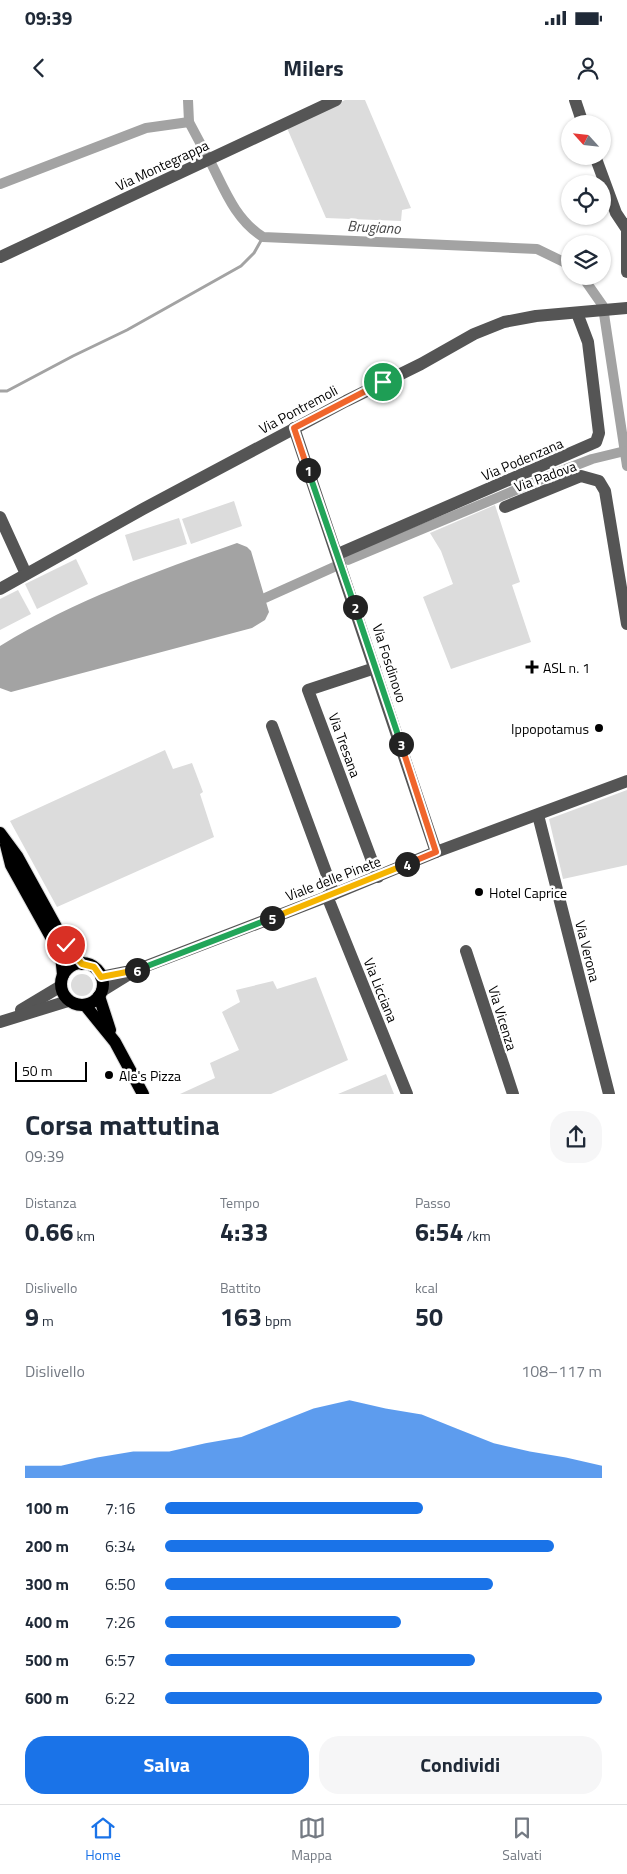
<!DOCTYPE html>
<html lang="it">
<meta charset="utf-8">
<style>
body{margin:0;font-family:"Titillium Web",sans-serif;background:#f6f6f7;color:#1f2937;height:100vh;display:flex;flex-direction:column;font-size:19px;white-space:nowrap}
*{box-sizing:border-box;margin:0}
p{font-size:16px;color:#747a83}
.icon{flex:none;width:28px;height:28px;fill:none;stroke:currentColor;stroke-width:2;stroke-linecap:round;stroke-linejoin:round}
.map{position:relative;height:994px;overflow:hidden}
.panel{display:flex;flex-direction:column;background:#fff;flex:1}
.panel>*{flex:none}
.needle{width:32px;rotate:297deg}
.buttons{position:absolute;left:561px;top:15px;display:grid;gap:10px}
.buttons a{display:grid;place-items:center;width:50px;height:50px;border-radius:50%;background:#fff;box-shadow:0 1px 4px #0004;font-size:25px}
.scale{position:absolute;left:15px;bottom:12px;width:72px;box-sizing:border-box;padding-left:5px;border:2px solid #000;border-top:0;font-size:14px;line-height:18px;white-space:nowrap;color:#000;-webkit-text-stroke:4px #fff;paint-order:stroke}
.pin{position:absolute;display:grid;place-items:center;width:42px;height:42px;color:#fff;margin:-21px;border:2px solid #fff;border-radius:50%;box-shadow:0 1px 5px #0007}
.km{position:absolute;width:25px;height:25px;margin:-12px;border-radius:50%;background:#222;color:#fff;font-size:14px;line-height:25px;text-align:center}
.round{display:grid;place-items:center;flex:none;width:52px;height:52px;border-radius:20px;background:#f6f6f7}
.overview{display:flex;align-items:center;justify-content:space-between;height:85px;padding:0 25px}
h1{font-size:28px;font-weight:700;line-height:38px}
.stats{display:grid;grid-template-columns:repeat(3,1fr);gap:8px;height:85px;padding:5px 25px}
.stats div{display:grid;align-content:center}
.stats b{font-size:25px;font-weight:700}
.stats small{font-size:14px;font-weight:400}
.stats p{font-size:14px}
.chart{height:140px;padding:10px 25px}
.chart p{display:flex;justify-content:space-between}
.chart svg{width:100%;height:90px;margin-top:5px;fill:#1a73e8;opacity:.7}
.cta{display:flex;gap:10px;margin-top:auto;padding:10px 25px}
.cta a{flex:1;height:58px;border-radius:20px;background:#1a73e8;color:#fff;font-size:20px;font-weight:700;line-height:58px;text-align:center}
.cta a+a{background:#f6f6f7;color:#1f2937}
ul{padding:0 25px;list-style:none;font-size:16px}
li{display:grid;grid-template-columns:80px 60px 1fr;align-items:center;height:38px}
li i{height:12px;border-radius:6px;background:#1a73e8}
.status{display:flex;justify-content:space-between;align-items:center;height:35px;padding:0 25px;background:#fff;direction:ltr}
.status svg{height:14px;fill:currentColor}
header{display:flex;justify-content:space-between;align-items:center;height:65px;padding:0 25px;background:#fff;font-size:22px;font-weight:700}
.menu{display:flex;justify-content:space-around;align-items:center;height:70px;border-top:1px solid #e0e1e3;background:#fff;font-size:14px;color:#747a83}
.menu a{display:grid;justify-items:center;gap:2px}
.menu .selected{color:#1a73e8}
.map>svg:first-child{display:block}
.green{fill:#dcdcdc}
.water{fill:#a3a3a3}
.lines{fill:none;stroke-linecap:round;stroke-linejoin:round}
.stream{stroke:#a3a3a3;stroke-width:3}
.canal{stroke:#a3a3a3;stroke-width:10}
.major-casing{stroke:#dbdbdb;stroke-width:14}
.minor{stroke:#555;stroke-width:12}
.major{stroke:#000;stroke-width:12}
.split-1-casing{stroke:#fff;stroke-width:10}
.split-2-casing{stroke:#fff;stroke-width:10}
.split-3-casing{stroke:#fff;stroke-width:10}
.split-4-casing{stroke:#fff;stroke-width:10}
.split-5-casing{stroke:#fff;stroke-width:10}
.split-6-casing{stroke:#fff;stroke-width:10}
.split-7-casing{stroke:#fff;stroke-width:10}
.split-1{stroke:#f0652b;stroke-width:6}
.split-2{stroke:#22a559;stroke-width:6}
.split-3{stroke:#22a559;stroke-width:6}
.split-4{stroke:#f0652b;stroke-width:6}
.split-5{stroke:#f5b400;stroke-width:6}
.split-6{stroke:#22a559;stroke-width:6}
.split-7{stroke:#f5b400;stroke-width:6}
.poi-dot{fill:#000;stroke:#fff;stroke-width:2}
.labels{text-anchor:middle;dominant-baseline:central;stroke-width:5;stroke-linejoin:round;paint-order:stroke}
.street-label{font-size:14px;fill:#000;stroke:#fff}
.poi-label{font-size:14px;fill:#000;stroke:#fff;text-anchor:start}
.water-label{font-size:15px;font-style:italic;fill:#444;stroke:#fff}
</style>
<div class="status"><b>09:39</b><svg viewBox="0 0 49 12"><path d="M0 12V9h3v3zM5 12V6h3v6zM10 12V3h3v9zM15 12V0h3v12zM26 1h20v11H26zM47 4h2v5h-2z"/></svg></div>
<header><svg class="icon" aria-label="back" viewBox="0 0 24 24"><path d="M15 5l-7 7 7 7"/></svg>Milers<svg class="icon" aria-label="person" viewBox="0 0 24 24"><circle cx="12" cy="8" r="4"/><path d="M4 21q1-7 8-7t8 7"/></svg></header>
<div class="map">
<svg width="627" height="994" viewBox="0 0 627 994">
<rect width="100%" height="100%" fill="#fff"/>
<g class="green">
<polygon points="345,0 365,0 411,108 402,110 401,121 326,118 287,28"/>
<polygon points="234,401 242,426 191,444 182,419"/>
<polygon points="495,405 520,482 512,485 531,542 451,569 423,497 453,484 441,451 430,433"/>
<polygon points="179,418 187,444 133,461 125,435"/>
<polygon points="76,459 88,484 37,509 25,484"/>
<polygon points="18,490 31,514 0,530 0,499"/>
<polygon points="165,650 173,669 192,663 203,692 200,694 214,737 57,807 10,721"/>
<polygon points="627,690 627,765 563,779 549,719"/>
<circle cx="82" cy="885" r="11"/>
<polygon points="316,877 348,960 271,994 180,994 215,978 210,963 239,950 222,912 240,902 236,890 273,881 277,889"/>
<polygon points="386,974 394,994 338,994"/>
</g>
<path class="water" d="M 237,443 L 247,447 L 251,451 L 269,512 L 265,520 L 252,528 L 11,592 L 0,588 L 0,546 C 75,500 155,472 237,443 Z"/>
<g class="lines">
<polyline class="stream" points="0,291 7,291 73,256 127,230 241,166 254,153 263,137"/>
<g class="canal">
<polyline points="188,0 189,22 206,54"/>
<path d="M 212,65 C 225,91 236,120 263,137 L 537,149 L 570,165"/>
<polyline points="0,84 146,28 189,22"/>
<polyline points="582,176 603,206"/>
<polyline points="604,214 627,366"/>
<polyline points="348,460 566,369 592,359 625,351"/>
<polyline points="265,498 334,467"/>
</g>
<g class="major-casing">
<g id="major">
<polyline points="0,733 17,756 66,845 82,864"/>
<polyline points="6,745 11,765 61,855 63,875"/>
<circle cx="82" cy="884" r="21"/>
<polyline points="99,896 110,930"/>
<polyline points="85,905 115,942 143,994"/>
</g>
</g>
<g class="minor">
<polyline points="575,0 583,24"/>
<polyline points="595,56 616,113 626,128"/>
<polyline points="627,124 627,172"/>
<polyline points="0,157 336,0"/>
<polyline points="294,328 436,752"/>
<polyline points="505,407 581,376 599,381 605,391 627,524"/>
<polyline points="0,417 26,474"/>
<polyline points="338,454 596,342 599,333 588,242 577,213"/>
<polyline points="0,489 143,409 346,301 421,264 474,234 504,222 536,216 627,208"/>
<polyline points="375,568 308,590 378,777"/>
<polyline points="272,626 334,794"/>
<polyline points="538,715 609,994"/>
<polyline points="327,796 407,994"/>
<polyline points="466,851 513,994"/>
<polyline points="101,877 126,872"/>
<polyline points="102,891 136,870 334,794 436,752 627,681"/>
<polyline points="21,910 61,886"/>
<polyline points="0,922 68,901"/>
</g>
<use href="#major" class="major"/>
</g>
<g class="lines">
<g class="split-1-casing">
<polyline id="split-1" points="308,370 294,328 383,282"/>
</g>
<g class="split-2-casing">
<polyline id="split-2" points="308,370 355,507"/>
</g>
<g class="split-3-casing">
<polyline id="split-3" points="355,507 401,644"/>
</g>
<g class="split-4-casing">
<polyline id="split-4" points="401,644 436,752 407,764"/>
</g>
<g class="split-5-casing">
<polyline id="split-5" points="272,818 407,764"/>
</g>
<g class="split-6-casing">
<polyline id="split-6" points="137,870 272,818"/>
</g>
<g class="split-7-casing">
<polyline id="split-7" points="66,845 82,864 94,867 101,877 137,870"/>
</g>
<use href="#split-1" class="split-1"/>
<use href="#split-2" class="split-2"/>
<use href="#split-3" class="split-3"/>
<use href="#split-4" class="split-4"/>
<use href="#split-5" class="split-5"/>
<use href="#split-6" class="split-6"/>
<use href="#split-7" class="split-7"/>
</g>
<g class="poi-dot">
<path d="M529.5 559.5h5v5h5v5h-5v5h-5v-5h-5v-5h5z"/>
<circle cx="599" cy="628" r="5"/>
<circle cx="479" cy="792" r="5"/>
<circle cx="109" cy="975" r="5"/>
</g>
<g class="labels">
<g class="street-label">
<text transform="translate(162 65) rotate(-25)">Via Montegrappa</text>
<text transform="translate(298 309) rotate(-28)">Via Pontremoli</text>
<text transform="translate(522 359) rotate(-23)">Via Podenzana</text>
<text transform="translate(545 376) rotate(-20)">Via Padova</text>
<text transform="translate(390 563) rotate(72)">Via Fosdinovo</text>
<text transform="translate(345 645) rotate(70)">Via Tresana</text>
<text transform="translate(333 778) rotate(-21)">Viale delle Pinete</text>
<text transform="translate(588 851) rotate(76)">Via Verona</text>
<text transform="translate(381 890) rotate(68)">Via Licciana</text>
<text transform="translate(503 918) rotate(73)">Via Vicenza</text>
</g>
<g class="poi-label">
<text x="543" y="567">ASL n. 1</text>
<text x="589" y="628" text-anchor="end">Ippopotamus</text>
<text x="489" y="792">Hotel Caprice</text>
<text x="119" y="975">Ale's Pizza</text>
</g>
<g class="water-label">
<text transform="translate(374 127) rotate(3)">Brugiano</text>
</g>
</g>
</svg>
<div class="buttons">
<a><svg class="needle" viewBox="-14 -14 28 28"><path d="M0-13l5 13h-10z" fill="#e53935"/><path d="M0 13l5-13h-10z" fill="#747a83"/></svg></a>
<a><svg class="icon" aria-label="locate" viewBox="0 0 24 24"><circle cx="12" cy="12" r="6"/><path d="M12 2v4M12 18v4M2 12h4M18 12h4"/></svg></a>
<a><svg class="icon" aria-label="layers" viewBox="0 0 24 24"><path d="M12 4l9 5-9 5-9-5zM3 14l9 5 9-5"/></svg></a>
</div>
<div class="scale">50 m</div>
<div class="pin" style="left:383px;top:282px;background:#1e9e55"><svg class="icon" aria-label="arrive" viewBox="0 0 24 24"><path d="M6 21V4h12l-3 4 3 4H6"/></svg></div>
<div class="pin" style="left:66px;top:845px;background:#d93025"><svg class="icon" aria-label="check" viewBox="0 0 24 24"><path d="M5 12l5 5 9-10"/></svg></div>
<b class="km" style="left:308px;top:370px">1</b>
<b class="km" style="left:355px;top:507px">2</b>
<b class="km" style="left:401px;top:644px">3</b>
<b class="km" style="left:407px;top:764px">4</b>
<b class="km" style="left:272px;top:818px">5</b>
<b class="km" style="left:137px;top:870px">6</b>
</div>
<section class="panel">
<div class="overview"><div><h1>Corsa mattutina</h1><p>09:39</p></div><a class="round"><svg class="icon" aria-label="share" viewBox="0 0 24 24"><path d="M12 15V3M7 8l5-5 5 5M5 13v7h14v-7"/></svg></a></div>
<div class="stats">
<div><p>Distanza</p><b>0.66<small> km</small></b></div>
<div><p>Tempo</p><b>4:33</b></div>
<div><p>Passo</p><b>6:54<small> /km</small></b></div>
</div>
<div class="stats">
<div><p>Dislivello</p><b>9<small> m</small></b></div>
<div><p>Battito</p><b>163<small> bpm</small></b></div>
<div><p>kcal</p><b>50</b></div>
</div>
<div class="chart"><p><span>Dislivello</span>108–117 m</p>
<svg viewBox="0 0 160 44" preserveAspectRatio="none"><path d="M0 44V38L10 38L20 34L30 31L40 31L50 27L60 24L70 17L80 10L90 6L100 10L110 13L120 20L130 27L140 31L150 34L160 38V44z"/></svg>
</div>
<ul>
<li><b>100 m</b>7:16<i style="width:59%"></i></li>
<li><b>200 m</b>6:34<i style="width:89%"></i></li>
<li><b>300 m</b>6:50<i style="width:75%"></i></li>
<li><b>400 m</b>7:26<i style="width:54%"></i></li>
<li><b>500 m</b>6:57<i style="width:71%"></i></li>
<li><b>600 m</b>6:22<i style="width:100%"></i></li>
</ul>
<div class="cta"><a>Salva</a><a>Condividi</a></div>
</section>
<nav class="menu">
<a class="selected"><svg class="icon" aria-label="home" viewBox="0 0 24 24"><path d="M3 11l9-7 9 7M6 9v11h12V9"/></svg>Home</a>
<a><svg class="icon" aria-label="map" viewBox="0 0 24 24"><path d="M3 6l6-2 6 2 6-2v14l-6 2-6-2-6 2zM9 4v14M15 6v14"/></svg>Mappa</a>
<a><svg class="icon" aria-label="saved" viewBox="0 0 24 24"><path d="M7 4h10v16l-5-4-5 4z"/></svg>Salvati</a>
</nav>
